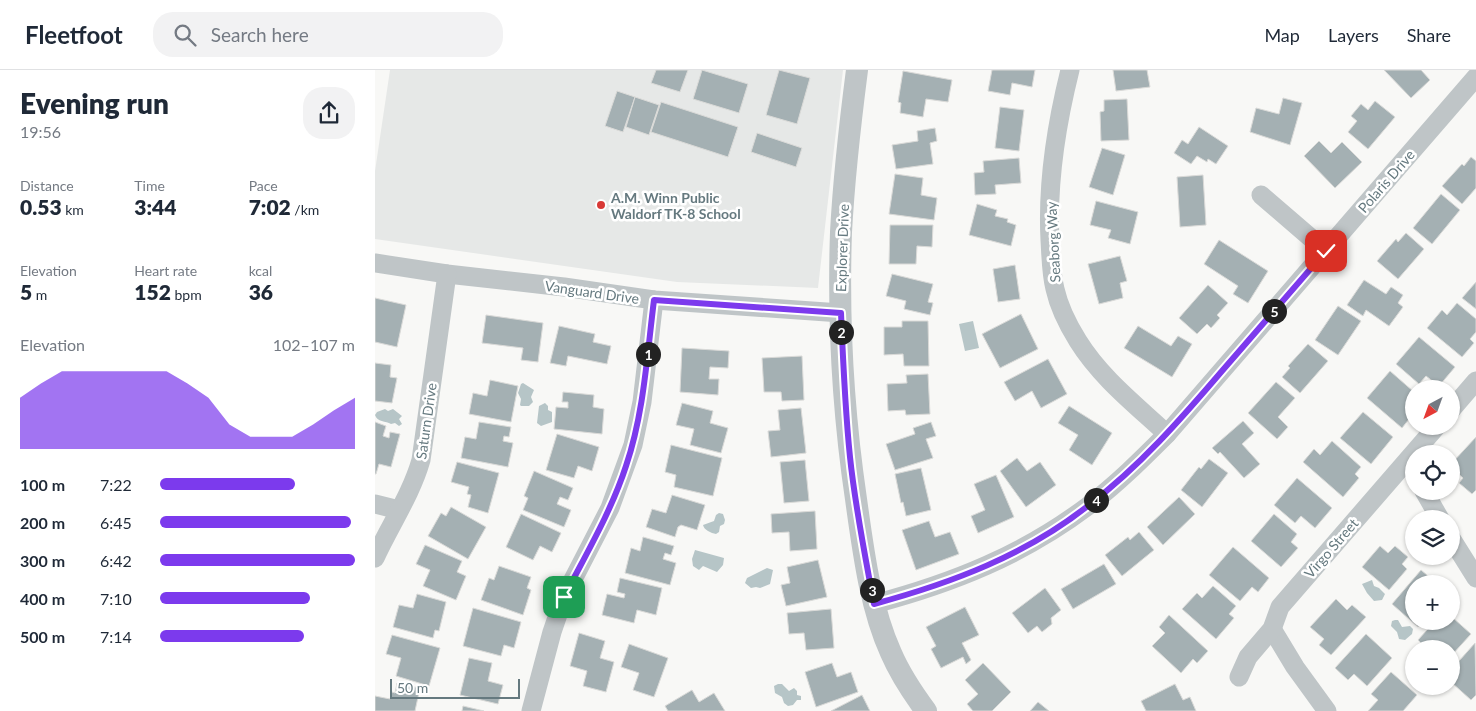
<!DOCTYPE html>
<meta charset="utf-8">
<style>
body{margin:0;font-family:Lato,sans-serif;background:#f2f2f3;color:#1f2937;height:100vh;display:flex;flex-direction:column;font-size:19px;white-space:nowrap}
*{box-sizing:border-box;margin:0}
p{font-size:16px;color:#747a83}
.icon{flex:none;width:28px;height:28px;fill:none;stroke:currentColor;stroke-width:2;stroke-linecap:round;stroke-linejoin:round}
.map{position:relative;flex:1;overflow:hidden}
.sheet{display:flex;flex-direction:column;background:#fff;width:375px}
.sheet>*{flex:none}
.needle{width:32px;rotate:221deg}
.tools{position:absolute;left:1030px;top:310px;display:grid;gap:10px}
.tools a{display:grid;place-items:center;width:55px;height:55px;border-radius:50%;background:#fff;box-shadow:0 1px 4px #0004;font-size:25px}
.scale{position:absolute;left:15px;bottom:12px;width:130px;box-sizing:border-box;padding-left:5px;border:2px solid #65797f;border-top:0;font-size:14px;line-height:18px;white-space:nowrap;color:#65797f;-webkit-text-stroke:4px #fff;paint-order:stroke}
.pin{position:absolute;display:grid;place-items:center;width:42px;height:42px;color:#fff;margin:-21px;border-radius:10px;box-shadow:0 2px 8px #0006}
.km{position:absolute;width:25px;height:25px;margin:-12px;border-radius:50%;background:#222;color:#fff;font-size:14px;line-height:25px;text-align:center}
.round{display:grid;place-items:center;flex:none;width:52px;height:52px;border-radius:20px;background:#f2f2f3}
.summary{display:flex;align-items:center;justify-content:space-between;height:85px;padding:0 20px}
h1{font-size:28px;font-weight:800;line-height:38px}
.stats{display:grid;grid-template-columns:repeat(3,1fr);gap:8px;height:85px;padding:5px 20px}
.stats div{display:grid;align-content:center}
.stats b{font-size:21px;font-weight:800}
.stats small{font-size:14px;font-weight:400}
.stats p{font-size:14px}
.chart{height:140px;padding:10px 20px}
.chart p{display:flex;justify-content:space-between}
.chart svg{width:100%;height:90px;margin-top:5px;fill:#7c3aed;opacity:.7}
ul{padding:0 20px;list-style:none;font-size:16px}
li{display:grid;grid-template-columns:80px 60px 1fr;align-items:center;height:38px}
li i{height:12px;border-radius:6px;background:#7c3aed}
header{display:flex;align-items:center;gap:30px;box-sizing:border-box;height:70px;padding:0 25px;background:#fff;border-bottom:1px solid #e0e1e3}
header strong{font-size:24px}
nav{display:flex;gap:28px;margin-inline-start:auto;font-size:18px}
.search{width:350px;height:45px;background:#f2f2f3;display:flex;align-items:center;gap:12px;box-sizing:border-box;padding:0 18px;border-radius:20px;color:#747a83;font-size:19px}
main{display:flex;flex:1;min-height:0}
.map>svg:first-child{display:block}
.built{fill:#e6e8e7}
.water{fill:#b6c5c7}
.building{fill:#a4b0b3;stroke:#dadad8}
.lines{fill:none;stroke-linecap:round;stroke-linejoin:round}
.minor{stroke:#bfc5c7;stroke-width:19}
.tertiary{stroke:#bfc5c7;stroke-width:22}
.route-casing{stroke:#fff;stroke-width:10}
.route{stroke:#7c3aed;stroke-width:6}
.poi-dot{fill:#d83936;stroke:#fff;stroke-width:2}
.labels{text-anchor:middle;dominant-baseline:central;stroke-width:5;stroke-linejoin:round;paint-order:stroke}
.street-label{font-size:14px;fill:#65797f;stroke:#fff}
.poi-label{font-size:14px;font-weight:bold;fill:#65797f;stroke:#fff;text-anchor:start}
</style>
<header>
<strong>Fleetfoot</strong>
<div class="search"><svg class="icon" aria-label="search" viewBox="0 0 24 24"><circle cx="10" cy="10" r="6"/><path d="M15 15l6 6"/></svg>Search here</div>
<nav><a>Map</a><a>Layers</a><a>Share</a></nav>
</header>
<main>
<section class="sheet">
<div class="summary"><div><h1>Evening run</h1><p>19:56</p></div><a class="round"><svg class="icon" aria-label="share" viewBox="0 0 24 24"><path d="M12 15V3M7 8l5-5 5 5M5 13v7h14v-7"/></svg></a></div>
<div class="stats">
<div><p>Distance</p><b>0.53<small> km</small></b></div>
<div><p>Time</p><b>3:44</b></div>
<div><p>Pace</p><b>7:02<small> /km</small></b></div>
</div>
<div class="stats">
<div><p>Elevation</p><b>5<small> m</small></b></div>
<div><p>Heart rate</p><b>152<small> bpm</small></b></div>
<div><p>kcal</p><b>36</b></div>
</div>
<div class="chart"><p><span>Elevation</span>102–107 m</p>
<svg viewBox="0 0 160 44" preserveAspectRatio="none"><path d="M0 44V19L10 12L20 6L30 6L40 6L50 6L60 6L70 6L80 12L90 19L100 32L110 38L120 38L130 38L140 32L150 25L160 19V44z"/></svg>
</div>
<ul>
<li><b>100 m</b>7:22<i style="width:69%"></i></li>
<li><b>200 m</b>6:45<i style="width:98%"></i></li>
<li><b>300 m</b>6:42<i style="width:100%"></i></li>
<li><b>400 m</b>7:10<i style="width:77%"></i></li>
<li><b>500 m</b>7:14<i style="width:74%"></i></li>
</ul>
</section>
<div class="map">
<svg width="1101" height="641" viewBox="0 0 1101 641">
<rect width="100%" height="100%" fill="#f8f8f6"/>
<polygon class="built" points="15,0 468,0 443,218 302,212 0,169 0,101"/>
<g class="water">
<polygon points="598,251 604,278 590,281 584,254"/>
<polygon points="148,313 159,320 156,327 158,332 154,336 146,336 145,335 146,329 143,323 146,314"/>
<polygon points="170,333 173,336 173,340 177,342 177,352 166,356 162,353 164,336"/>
<path d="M 10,339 L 13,341 L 18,339 L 27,346 L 24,349 L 27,354 L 24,356 L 20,353 L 16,354 C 11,351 2,352 0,345 L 2,342 Z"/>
<path d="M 344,443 L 348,444 L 350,450 L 349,454 L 345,456 L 344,462 L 341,464 C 336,463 329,460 328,455 L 339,451 L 341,445 Z"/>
<polygon points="320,480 349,488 348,495 342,502 328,496 324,500 318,496 317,489"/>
<polygon points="392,498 398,500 395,514 385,518 381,517 376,518 370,513 372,508"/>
<polygon points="997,510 999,516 1004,518 1010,524 1007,530 999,531 992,523 987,514"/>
<polygon points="1020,550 1023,550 1027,557 1035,556 1038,559 1037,564 1030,570 1024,569 1022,562 1016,556 1017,551"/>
<polygon points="403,614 407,614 414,621 419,618 422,621 422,625 426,626 426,630 422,630 418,635 413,636 409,633 407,627 400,623 399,616"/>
</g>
<g class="building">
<polygon points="281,0 313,0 305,22 276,13"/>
<polygon points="327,0 373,14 364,43 318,29"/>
<polygon points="404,0 435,8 422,54 391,45"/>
<polygon points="617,0 660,0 657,17 637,13 635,25 613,21"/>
<polygon points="738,0 772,0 775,17 741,21"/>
<polygon points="1009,0 1046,0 1055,10 1036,28"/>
<polygon points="528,1 577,10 573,32 551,29 548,47 525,43 526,33 523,32"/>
<polygon points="242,21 260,27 248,62 230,56"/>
<polygon points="260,27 284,35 274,65 251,57"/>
<polygon points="908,28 927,33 915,75 875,62 881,38 904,44"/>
<polygon points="752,29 754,70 726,71 725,42 729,41 729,30"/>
<polygon points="1000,31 1020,47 993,79 973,62 982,51 976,46 986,34 993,40"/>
<polygon points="286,32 363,57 353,87 276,62"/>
<polygon points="625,37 649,40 644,81 620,78"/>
<polygon points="824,57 853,76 841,94 833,89 832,92 822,86 816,94 799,83 807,70 813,74"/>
<polygon points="560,58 562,71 555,73 558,94 521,99 517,75 543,71 542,61"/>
<polygon points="382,63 427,78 421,97 376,82"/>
<polygon points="944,71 956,83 967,72 987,92 960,118 929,86"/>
<polygon points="727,78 750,85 738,125 714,117"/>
<polygon points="1096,87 1101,91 1101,118 1087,134 1067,116 1087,94 1089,96"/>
<polygon points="644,88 646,113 620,115 621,124 600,125 599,103 609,102 608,91"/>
<polygon points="520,104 548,108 546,125 562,128 559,150 514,144"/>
<polygon points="828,105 831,155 805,157 802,107"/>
<polygon points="1066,124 1085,140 1057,174 1038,158"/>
<polygon points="721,131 763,142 755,174 733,168 736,160 715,155"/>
<polygon points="602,134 622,140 620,146 633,149 632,152 641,155 636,176 594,165"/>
<polygon points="515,155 558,155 557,177 542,176 541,194 514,194"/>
<polygon points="1031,163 1049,179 1023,209 1002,191 1021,169 1023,172"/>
<polygon points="844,170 893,201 873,233 858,224 863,216 829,194"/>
<polygon points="745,186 752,211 745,213 748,228 724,234 713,194"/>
<polygon points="640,195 645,229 623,232 618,199"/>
<polygon points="517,204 558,214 553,232 558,233 555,245 529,239 531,231 511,226"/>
<polygon points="989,210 1011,224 1016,217 1028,225 1023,233 1028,237 1014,256 991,240 988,246 972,235"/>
<polygon points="1101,212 1101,239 1087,228"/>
<polygon points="833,215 853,233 842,245 845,248 836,258 832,254 822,264 804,248"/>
<polygon points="0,228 31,235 22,277 0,272"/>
<polygon points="1082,233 1101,249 1101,262 1095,269 1099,273 1087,287 1052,258 1067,240 1072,245"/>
<polygon points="963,236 986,251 963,285 940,270"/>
<polygon points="646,244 663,279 625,298 607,264"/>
<polygon points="111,245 168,253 163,292 146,290 148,278 107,273"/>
<polygon points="527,251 553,251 554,296 529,296 528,284 509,285 509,257 527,257"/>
<polygon points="184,256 220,264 218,272 236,276 232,294 193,286 191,296 175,293"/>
<polygon points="763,256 796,276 803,266 817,274 797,307 749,278"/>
<polygon points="1044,267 1080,297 1064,316 1051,306 1044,314 1021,294"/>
<polygon points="933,274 953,291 925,323 907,307 915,298 913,296"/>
<polygon points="307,278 354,281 353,298 335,297 334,309 344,309 343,325 305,322"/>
<polygon points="427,286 429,330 407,331 406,322 389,322 387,288"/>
<polygon points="673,289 692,324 666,338 657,321 640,331 629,312"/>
<polygon points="0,293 16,295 15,307 22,308 17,333 0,331"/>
<polygon points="1015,301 1039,322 1039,331 1032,339 1038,344 1027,358 992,328"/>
<polygon points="553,304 555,344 531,345 530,340 513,341 512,314 532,313 531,305"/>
<polygon points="115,310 143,316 136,352 94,344 98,323 112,326"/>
<polygon points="901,312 920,328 903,347 913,357 902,369 873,343"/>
<polygon points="188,322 219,325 218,337 229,339 227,364 179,359 181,337 193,338 193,332 187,332"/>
<polygon points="307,333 338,341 335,353 353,358 346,383 315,375 319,359 301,355"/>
<polygon points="694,336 737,363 717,395 694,380 703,365 683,353"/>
<polygon points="426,338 431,383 396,387 393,361 405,360 403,340"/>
<polygon points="988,342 1018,367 996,394 965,368"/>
<polygon points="868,351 879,363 867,374 885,394 869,408 845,382 843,384 837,378"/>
<polygon points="0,352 11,356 8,366 14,368 15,362 25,364 16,397 4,394 1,404 0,404"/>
<polygon points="104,352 136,357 134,367 129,366 128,371 138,373 133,397 86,388 90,367 101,369"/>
<polygon points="556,352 561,366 551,369 558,388 520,400 511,374 540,364 538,358"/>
<polygon points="182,364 224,377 217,401 203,396 199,408 171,400"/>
<polygon points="1101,367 1101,420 1097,424 1084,413 1088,408 1076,397 1076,394"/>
<polygon points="957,371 986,397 980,404 984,408 968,427 928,392 939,379 945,385"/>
<polygon points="296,375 347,388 338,426 299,417 301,405 290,402"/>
<polygon points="642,388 652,401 665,392 681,415 651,437 625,401"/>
<polygon points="834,389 853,403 827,437 806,420 824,397 826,399"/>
<polygon points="430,390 434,431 409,433 405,392"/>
<polygon points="82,392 124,403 113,443 93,437 96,425 92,424 94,417 76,412"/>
<polygon points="546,398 556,440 531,446 528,432 526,433 520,404"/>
<polygon points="159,401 198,418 193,430 185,427 182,434 196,440 189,457 148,440 153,428 149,426"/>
<polygon points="621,405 639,447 603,463 596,446 610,440 599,414"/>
<polygon points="922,408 957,438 940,458 926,446 920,453 899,435"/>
<polygon points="297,425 330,435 322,460 306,455 303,457 300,467 271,457 277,439 291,443"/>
<polygon points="804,427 820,444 788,475 772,457"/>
<polygon points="76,437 111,457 93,489 53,466 66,443 71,446"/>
<polygon points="440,441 442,479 415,481 414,462 397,463 396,444"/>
<polygon points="146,444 186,463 177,482 165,476 158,490 131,477"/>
<polygon points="899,444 922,464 916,472 923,478 906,497 876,471"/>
<polygon points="554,451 560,467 575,462 584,484 541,500 527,460"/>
<polygon points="764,462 779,480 747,506 730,485 753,467 755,470"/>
<polygon points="268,467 299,476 296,485 290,483 288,489 301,493 295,515 250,503 256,478 265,481"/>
<polygon points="50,475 87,491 82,502 91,506 81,530 48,516 55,500 41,494"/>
<polygon points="1005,476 1013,483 1020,476 1033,487 1027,494 1032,499 1014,520 987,497"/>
<polygon points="858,477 894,508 883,522 877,517 865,531 834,505"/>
<polygon points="443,490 452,527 411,536 406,515 415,513 412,497"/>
<polygon points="729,494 741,514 698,539 686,519"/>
<polygon points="124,496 156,507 152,518 156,520 148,545 106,530 114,508 119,510"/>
<polygon points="1046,500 1059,511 1057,514 1039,514 1039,551 1048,551 1043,557 1017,534"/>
<polygon points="245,508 287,518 281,545 262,540 259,553 227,545 232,524 249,528 250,524 242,522"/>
<polygon points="838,516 861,536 854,544 859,548 841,569 807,539 822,523 827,528"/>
<polygon points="670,518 686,540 676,548 677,554 667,562 662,556 653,563 637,543"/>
<polygon points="42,524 71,532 64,561 60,560 58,568 18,557 24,535 38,538"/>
<polygon points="961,529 972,540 977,535 991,547 956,585 944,575 949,569 935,557"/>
<polygon points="590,537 604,565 587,573 596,590 591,594 588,587 566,598 556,579 561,576 551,557"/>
<polygon points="98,538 146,552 139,578 129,575 126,586 88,576"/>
<polygon points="456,539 459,578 431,580 429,563 414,564 412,543"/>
<polygon points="794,545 833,581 822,593 818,589 806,603 777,576 790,563 784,557"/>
<polygon points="1077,547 1096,564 1076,586 1076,579 1052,579 1043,570 1060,551 1069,551 1071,553 1072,551 1076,551"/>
<polygon points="204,563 230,571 225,588 239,592 231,622 208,616 212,601 195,596"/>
<polygon points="991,564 1017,588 992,616 979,604 973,610 960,598"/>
<polygon points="17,565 65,578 54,616 21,606 26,588 11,584"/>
<polygon points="1100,573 1101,625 1096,630 1076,612 1076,600"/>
<polygon points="254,574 293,588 279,627 258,620 264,603 246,597"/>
<polygon points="94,588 117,593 113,611 128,615 123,634 85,625"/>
<polygon points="457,593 462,607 476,602 483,622 441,637 430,602"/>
<polygon points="608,593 636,622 617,641 598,641 592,634 603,624 590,610"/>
<polygon points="1016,602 1042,625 1028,641 993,641 1003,630 996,624"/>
<polygon points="22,613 45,618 40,641 0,641 0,626 15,629 17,622 20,623"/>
<polygon points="800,614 808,630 815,627 821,641 771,641 766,631"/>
<polygon points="317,620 324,632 339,623 350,641 293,641 290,636"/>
<polygon points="487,625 495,641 456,641"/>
<polygon points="663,632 674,641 655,641"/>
<polygon points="88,636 109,641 87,641"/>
</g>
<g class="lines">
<g class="minor">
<path d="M 695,0 C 681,56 672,112 675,170 C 676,186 676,203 680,219 C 684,237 693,255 703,271 C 726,308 761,335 792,364"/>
<polyline points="886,125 951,181"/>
<polyline points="0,193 72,204 189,217 279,230 466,243"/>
<polyline points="1076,340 1101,311"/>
<polyline points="1049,421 1065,449"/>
<polyline points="0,434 24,440"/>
<polyline points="1076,468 1101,508"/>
<path d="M 0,488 C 15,455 36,425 46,390 L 72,204"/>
<path d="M 499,534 C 578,513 648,485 713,436 C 742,414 767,389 792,364 L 1101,7"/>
<polyline points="897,559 920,597 952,641"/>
<polyline points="864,607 873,587 897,559 905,537 1062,356"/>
<polyline points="156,641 177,562 189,527 235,438 258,375 267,332 279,230"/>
</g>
<path class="tertiary" d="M 482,0 C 475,54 469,107 466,162 C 463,251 468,341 481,429 C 488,479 495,537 516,583 C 525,604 537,622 551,641"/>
</g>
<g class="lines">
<g class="route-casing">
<path id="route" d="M 189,527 C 211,484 236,442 251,396 C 269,343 272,285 279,230 L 466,243 C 468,291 470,339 475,387 C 480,436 490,485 499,534 C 577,513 651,485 714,435 C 765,396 806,349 847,301 C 882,261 916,221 951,181"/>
</g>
<use href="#route" class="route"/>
</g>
<circle class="poi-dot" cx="226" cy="135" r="5"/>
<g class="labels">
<g class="street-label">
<text transform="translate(1011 111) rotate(-49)">Polaris Drive</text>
<text transform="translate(678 172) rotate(-93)">Seaborg Way</text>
<text transform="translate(467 178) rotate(-88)">Explorer Drive</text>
<text transform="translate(217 222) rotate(8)">Vanguard Drive</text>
<text transform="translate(51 351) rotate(-82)">Saturn Drive</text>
<text transform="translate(956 478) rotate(-49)">Virgo Street</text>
</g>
<g class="poi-label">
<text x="236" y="127">A.M. Winn Public<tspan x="236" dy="16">Waldorf TK-8 School</tspan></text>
</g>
</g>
</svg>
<div class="tools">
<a><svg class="needle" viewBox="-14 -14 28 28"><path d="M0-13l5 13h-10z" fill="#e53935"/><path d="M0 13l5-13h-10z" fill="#747a83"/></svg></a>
<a><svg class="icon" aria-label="locate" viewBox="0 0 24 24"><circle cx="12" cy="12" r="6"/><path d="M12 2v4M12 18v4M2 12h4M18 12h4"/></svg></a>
<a><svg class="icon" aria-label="layers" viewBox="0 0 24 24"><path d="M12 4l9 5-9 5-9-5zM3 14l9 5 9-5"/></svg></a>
<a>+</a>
<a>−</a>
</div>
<div class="scale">50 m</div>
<div class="pin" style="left:189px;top:527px;background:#1e9e55"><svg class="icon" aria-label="arrive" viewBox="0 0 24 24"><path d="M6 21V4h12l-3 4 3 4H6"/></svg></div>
<div class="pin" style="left:951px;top:181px;background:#d93025"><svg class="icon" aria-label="check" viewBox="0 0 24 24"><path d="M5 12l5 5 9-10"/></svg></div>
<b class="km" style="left:273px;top:284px">1</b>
<b class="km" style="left:466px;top:262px">2</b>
<b class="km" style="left:497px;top:520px">3</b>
<b class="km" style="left:721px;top:430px">4</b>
<b class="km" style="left:899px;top:241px">5</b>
</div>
</main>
